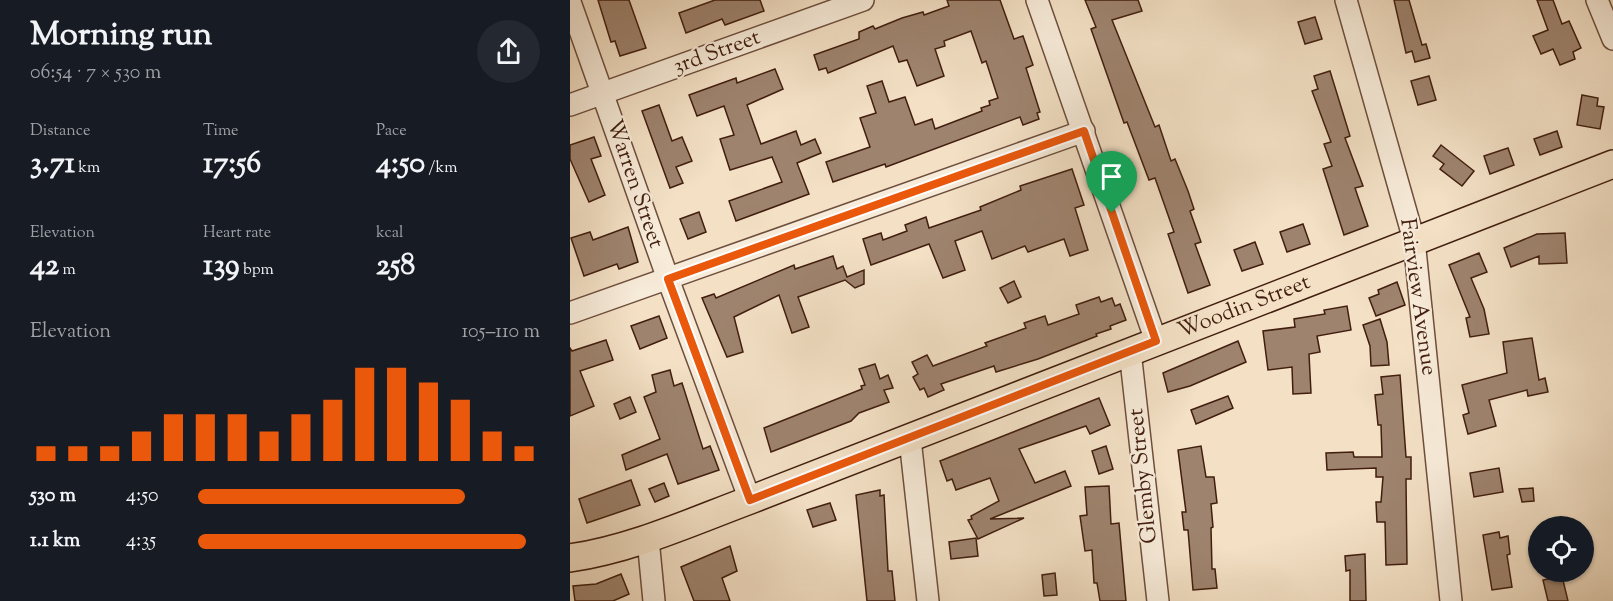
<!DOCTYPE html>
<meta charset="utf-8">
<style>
body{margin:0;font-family:"Sorts Mill Goudy",serif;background:#242831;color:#f1f3f6;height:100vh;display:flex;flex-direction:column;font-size:22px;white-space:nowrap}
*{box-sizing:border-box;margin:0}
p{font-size:20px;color:#9ea1a6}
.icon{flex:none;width:33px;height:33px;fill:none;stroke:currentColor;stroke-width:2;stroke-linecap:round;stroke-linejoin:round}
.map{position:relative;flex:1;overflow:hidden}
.drawer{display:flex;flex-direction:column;background:#171b24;width:570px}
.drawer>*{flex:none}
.buttons{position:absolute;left:958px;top:516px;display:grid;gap:12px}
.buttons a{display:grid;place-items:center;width:66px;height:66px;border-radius:50%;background:#171b24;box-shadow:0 2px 4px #0004;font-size:30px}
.pin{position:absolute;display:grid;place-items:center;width:51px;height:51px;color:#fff;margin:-62px -26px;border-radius:50% 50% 50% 0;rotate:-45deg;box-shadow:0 0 6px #0007}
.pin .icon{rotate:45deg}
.round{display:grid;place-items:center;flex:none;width:63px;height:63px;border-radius:32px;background:#242831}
.overview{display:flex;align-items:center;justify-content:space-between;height:102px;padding:0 30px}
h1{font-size:33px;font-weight:700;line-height:45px}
.figures{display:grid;grid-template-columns:repeat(3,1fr);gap:9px;height:102px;padding:6px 30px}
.figures div{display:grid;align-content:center}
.figures b{font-size:30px;font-weight:700}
.figures small{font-size:16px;font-weight:400}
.figures p{font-size:16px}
.chart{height:168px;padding:12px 30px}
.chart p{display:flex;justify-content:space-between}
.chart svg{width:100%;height:108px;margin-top:6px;stroke:#ea580c;stroke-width:6}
ul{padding:0 30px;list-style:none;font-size:20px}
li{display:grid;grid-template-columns:96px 72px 1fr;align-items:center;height:45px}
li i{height:15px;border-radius:8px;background:#ea580c}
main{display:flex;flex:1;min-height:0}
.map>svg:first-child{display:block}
.building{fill:#9e836e;stroke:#411e0f;stroke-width:1.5}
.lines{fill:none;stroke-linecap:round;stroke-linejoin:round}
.minor-casing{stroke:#6e4e3c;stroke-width:24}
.major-casing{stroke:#411e0f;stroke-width:30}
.minor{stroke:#f7ebd9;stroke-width:21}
.major{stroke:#f3e0c5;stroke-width:27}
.route-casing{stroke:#fff;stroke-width:12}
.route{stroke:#ea580c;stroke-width:8}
.labels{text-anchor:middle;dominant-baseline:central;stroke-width:4.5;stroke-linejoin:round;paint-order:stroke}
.street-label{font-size:22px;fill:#411e0f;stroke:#f7ebd9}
</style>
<main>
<section class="drawer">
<div class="overview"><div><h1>Morning run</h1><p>06:54 · 7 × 530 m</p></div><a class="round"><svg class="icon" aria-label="share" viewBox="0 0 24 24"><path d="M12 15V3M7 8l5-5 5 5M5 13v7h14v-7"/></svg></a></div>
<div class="figures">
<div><p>Distance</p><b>3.71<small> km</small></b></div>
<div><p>Time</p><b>17:56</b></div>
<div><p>Pace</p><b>4:50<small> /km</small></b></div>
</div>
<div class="figures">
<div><p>Elevation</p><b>42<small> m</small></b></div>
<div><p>Heart rate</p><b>139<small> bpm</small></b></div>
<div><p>kcal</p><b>258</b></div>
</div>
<div class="chart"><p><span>Elevation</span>105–110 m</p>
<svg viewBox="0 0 160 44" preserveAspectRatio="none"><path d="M5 44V38M15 44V38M25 44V38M35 44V32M45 44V25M55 44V25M65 44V25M75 44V32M85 44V25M95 44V19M105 44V6M115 44V6M125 44V12M135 44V19M145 44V32M155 44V38"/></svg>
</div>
<ul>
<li><b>530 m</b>4:50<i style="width:78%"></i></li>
<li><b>1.1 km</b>4:35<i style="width:96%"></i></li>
</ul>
</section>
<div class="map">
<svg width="1043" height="601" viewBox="0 0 1043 601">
<rect width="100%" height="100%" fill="#f3e0c5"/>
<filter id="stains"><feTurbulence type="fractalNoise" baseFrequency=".00333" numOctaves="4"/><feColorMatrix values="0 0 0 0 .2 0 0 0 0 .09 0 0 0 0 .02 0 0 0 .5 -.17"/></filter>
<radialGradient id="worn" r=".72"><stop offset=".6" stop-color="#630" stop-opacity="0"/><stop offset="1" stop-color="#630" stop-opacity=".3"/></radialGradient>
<g class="building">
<polygon points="28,0 59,0 76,48 50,56 45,41 41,42"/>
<polygon points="145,0 190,0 194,11 155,25 152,19 116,33 109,13"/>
<polygon points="377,0 430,0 444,39 453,36 463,65 456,68 470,112 467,113 469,119 453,125 450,117 316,167 315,164 263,182 256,162 300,147 290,118 306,113 297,86 312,81 319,102 335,97 345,125 362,119 365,129 412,111 411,108 420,105 419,101 428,98 416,61 412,63 401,31 374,41 375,46 365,49 374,76 347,86 337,60 329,62 323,46 258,73 256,68 249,70 244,55 289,39 289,32 303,26 305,29 332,18 353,12 354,15 379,6"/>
<polygon points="515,0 568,0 572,11 542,20 585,127 589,125 601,161 605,159 618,191 624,209 620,211 631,242 625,244 640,285 618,293 598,234 604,232 585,178 579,180 557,122 554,123 521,29 526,27"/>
<polygon points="824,0 839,0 852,45 856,44 860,58 845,62 842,51 836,53"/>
<polygon points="967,0 983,0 992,24 999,21 1011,48 1003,52 1005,59 990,65 983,49 971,54 963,36 978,30"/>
<polygon points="745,17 752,39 735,44 728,22"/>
<polygon points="205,69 213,89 177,105 191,144 226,131 231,145 245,139 251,153 227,163 239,194 166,221 159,201 212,182 202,157 160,170 150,139 164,135 154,106 127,116 119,95 166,78 167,83"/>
<polygon points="760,71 780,136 775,138 793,186 785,188 798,226 774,235 753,169 762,166 754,144 761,142 742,91 748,89 744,76"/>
<polygon points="859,76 866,100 848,105 841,81"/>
<polygon points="1012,95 1028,98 1027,106 1034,107 1030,129 1007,125"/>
<polygon points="89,105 102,141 112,137 122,161 106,167 113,183 100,188 72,111"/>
<polygon points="987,131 992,147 970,155 964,139"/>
<polygon points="24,137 31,156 21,159 35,195 19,202 0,159 0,145"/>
<polygon points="871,145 904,171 892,186 870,169 874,164 863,156"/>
<polygon points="938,148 944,165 920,174 914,156"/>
<polygon points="502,169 514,205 505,208 518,250 500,256 494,239 458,252 455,246 422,259 412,231 385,241 395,270 373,278 359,244 301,265 293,239 311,233 313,240 337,231 335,225 356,217 359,228 411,210 410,207 451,190 450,186"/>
<polygon points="129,212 136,232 118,239 110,219"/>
<polygon points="733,224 740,244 717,252 710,232"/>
<polygon points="58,227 68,262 49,269 47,264 14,276 1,238 20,232 23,240"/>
<polygon points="995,233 997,263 969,264 969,256 941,267 934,248 967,234"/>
<polygon points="685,242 693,264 672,271 664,250"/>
<polygon points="909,253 917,272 901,278 914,309 919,334 900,337 896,318 900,317 879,265"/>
<polygon points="263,256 267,269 273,266 277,277 294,270 294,284 285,288 275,280 228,297 239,327 222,333 209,295 164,317 173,352 157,357 132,298 144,294 146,298 224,265 225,269"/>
<polygon points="444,281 451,297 438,303 430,288"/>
<polygon points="827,282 835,305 806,316 799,298 809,294 808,290"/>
<polygon points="529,297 531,302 542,298 545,306 550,304 556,320 540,326 541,329 526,334 527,336 468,359 426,372 424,366 371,384 374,390 358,397 354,388 350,390 343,377 348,374 342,362 357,355 363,366 417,346 415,343 456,328 454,323 475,316 478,325 509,314 506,305"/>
<polygon points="777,306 781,330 747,336 750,352 739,354 741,393 723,394 722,367 698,370 693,331 725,327 724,319 755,314 754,310"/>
<polygon points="89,316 97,338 70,349 61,326"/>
<polygon points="810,319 817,342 819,365 801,366 800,346 793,325"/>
<polygon points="962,338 969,380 975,378 978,392 958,396 957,390 919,400 926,426 898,434 893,415 899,413 892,385 937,373 933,342"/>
<polygon points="36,340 43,360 10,371 24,406 0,416 0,348 2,351"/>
<polygon points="668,341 676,362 620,386 598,392 593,373"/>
<polygon points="305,364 310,379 318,375 323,388 314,390 319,402 289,413 281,421 201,452 194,428 292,389 291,386 295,385 289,369"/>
<polygon points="100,370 104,386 112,383 133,449 140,446 149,470 108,484 97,454 56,470 52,455 90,439 74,397 86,392 82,375"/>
<polygon points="830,375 836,457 841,457 841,479 836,479 837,564 816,565 815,522 807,522 806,502 811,502 813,477 806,477 806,468 757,470 756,453 783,452 784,457 812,457 811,425 808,425 805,395 813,394 811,377"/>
<polygon points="658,396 663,408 626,424 621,410"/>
<polygon points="60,397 66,412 50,419 44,404"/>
<polygon points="529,398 540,425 520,434 516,426 449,449 465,483 495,471 501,486 420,519 454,518 408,539 398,520 402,519 401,516 429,501 420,478 386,490 382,479 377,481 370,461"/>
<polygon points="536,446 543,469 529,474 522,451"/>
<polygon points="631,446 636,477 644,477 647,503 641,504 643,527 641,528 642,569 645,569 647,588 623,590 618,530 614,530 612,512 616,512 608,450"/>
<polygon points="929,468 933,492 904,497 900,473"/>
<polygon points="61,480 70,505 17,523 9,499"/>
<polygon points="94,483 99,496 85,502 79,489"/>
<polygon points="539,486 541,524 549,523 556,601 530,601 527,583 524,583 522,550 515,551 510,516 517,515 515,487"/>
<polygon points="963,488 964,501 952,502 949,489"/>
<polygon points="310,490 310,496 314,495 318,571 322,571 325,601 297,601 286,495"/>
<polygon points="260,503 266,520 243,527 237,510"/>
<polygon points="929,532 930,538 938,536 940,554 937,555 942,587 922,590 913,535"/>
<polygon points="406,538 408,556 381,559 379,542"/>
<polygon points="160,546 167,571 152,578 160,601 124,601 111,567"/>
<polygon points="795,554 796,601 780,601 780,570 776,571 775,556"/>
<polygon points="485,573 487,595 474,596 472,575"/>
<polygon points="51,574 59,594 43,601 5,601 3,586 26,584"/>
<polygon points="992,576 998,601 978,601 973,580"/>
</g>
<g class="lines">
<g class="minor-casing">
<g id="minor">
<polyline points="467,0 586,341"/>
<polyline points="776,0 844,240 881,601"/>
<polyline points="1027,0 1043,39"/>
<polyline points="0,2 98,279 180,500"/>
<polyline points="0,105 293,0"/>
<polyline points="0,313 514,131"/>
<polyline points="560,351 588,601"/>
<polyline points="340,439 358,601"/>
<polyline points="78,539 84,601"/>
</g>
</g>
<g class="major-casing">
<g id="major">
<path id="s1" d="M 0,558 C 62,549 121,522 180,500 L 1043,164"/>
</g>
</g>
<use href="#minor" class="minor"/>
<use href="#major" class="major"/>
</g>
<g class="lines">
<g class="route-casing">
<polygon id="route" points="514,131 586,341 180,500 98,279"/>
</g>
<use href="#route" class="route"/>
</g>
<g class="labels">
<g class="street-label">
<text transform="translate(147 53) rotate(-20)">3rd Street</text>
<text transform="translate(64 184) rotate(71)">Warren Street</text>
<text transform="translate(847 297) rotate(82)">Fairview Avenue</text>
<text stroke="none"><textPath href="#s1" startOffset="720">Woodin Street</textPath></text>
<text transform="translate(574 476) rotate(-96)">Glemby Street</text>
</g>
</g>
<rect width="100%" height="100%" filter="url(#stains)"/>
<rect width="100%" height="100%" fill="url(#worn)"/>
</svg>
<div class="buttons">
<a><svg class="icon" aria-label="locate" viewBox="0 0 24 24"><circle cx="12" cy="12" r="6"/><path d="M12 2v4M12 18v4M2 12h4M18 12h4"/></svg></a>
</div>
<div class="pin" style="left:542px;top:213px;background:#1e9e55"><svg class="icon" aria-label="arrive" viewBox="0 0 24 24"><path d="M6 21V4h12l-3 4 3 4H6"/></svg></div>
</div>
</main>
